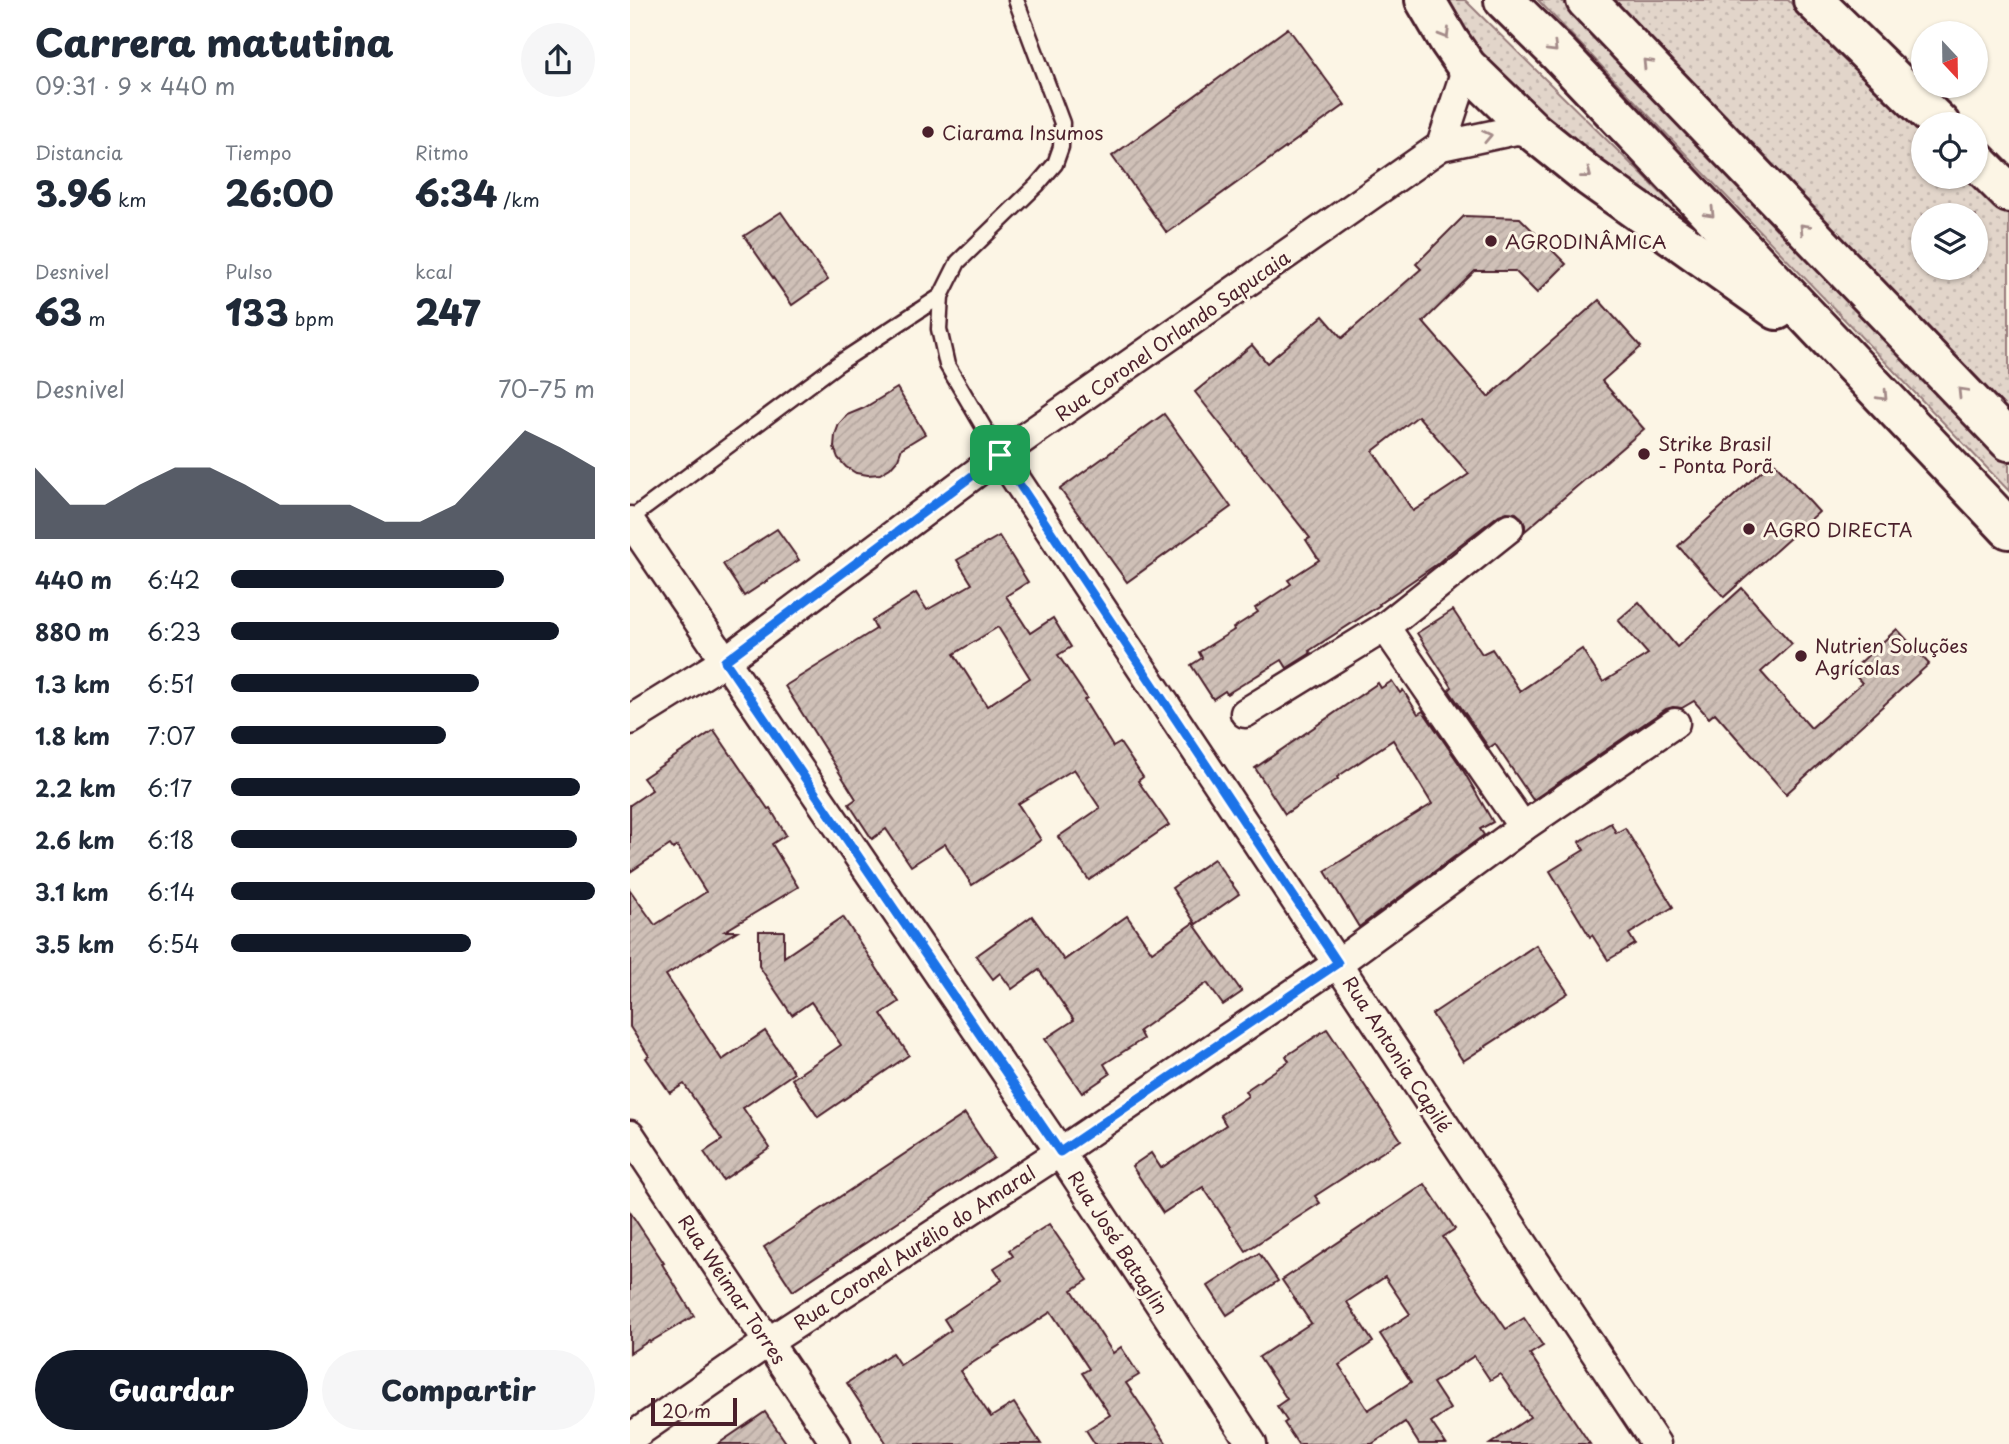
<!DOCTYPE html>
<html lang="es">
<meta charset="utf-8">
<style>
body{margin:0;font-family:"Playpen Sans",sans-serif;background:#f6f6f7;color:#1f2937;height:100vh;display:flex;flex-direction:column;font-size:26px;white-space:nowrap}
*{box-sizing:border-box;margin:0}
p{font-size:23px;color:#747a83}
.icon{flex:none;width:38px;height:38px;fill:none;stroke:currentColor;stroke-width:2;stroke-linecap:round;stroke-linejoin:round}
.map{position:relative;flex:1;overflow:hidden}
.details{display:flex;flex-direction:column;background:#fff;width:630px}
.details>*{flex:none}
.needle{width:46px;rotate:158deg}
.controls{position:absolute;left:1281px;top:21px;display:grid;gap:14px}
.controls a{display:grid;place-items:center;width:77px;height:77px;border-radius:50%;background:#fff;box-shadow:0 2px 5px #0004;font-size:35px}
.scale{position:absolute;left:21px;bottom:18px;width:86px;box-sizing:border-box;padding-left:7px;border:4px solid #4a1f2b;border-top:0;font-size:19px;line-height:24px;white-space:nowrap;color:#4a1f2b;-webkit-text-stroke:5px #fcf5e5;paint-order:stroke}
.pin{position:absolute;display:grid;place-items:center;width:60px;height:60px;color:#fff;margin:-30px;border-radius:14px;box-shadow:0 4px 10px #0006}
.round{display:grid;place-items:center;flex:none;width:74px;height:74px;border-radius:37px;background:#f6f6f7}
.headline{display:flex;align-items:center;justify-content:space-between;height:119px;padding:0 35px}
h1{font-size:38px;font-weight:800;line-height:52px}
.metrics{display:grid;grid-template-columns:repeat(3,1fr);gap:10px;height:119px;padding:7px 35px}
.metrics div{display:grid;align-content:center}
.metrics b{font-size:35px;font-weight:800}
.metrics small{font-size:19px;font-weight:400}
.metrics p{font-size:19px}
.chart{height:196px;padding:14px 35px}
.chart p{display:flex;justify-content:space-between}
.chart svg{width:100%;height:126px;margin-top:7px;fill:#111827;opacity:.7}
.primary-button{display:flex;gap:14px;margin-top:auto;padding:14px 35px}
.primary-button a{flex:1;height:80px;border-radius:42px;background:#111827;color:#fff;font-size:28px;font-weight:800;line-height:80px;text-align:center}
.primary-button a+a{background:#f6f6f7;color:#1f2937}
ul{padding:0 35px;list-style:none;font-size:23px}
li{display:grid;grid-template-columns:112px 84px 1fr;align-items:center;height:52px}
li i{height:18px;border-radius:9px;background:#111827}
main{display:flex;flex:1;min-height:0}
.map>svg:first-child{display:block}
.grass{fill:url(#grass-dots);stroke:#967a7a;stroke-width:2;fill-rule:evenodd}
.building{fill:url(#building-hatch);stroke:#4a1f2b;stroke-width:2;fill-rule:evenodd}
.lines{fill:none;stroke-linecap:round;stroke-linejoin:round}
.lane-casing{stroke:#4a1f2b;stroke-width:19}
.street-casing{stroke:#4a1f2b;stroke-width:33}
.primary-casing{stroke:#4a1f2b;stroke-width:44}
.highway-casing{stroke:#4a1f2b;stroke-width:44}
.lane{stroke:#fcf5e5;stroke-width:14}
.street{stroke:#fcf5e5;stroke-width:28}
.primary{stroke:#fcf5e5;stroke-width:38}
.highway{stroke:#fcf5e5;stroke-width:38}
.oneway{stroke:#a38a88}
.route-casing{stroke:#fff;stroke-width:14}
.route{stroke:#1a73e8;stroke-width:9}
.poi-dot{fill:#4a1f2b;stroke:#fcf5e5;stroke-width:2.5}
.labels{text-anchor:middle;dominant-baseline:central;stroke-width:6;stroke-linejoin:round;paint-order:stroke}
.poi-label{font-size:19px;fill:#4a1f2b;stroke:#fcf5e5;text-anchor:start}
.street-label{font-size:19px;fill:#4a1f2b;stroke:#fcf5e5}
</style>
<main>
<section class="details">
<div class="headline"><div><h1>Carrera matutina</h1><p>09:31 · 9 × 440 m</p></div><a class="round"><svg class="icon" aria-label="share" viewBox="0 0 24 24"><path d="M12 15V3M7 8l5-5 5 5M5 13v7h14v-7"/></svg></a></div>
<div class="metrics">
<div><p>Distancia</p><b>3.96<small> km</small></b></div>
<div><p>Tiempo</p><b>26:00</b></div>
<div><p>Ritmo</p><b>6:34<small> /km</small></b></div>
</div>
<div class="metrics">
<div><p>Desnivel</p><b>63<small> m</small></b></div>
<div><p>Pulso</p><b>133<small> bpm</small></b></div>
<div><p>kcal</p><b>247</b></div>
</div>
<div class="chart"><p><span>Desnivel</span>70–75 m</p>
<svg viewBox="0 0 160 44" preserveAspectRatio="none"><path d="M0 44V19L10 32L20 32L30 25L40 19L50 19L60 25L70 32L80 32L90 32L100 38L110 38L120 32L130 19L140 6L150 12L160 19V44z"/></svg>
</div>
<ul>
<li><b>440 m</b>6:42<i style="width:75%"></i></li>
<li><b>880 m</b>6:23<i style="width:90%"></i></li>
<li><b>1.3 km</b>6:51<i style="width:68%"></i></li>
<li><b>1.8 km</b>7:07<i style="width:59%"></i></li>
<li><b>2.2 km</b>6:17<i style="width:96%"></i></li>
<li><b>2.6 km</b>6:18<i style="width:95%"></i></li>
<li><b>3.1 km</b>6:14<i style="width:100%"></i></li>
<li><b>3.5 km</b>6:54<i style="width:66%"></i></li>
</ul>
<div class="primary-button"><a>Guardar</a><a>Compartir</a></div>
</section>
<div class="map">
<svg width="1379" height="1444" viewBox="0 0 1379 1444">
<defs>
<pattern id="grass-dots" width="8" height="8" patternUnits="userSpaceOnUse" patternTransform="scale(1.75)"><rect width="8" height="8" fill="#e2d5ca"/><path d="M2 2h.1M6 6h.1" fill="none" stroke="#c3b6ae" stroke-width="1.8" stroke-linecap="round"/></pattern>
<pattern id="building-hatch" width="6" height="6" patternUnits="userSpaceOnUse" patternTransform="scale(1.75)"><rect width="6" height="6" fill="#cfc0b7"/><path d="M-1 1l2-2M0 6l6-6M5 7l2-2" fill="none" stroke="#b3a59e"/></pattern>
</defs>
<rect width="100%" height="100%" fill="#fcf5e5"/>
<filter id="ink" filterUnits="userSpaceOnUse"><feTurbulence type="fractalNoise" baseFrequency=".0143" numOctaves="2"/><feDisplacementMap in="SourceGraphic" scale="14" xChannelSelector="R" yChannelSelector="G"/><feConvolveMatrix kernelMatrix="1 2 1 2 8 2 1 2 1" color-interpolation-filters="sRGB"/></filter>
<g filter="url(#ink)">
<g class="grass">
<polygon points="809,0 835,0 1059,221 1061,224 1060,229 930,141 837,47"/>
<polygon points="908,0 931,0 1379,465 1379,491"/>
<path d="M 978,0 L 1158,0 L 1293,132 L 1293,177 L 1339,177 L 1379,216 L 1379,417 ZM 1293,215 L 1346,215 L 1346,268 L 1293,268 Z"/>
</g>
<g class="building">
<polygon points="658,28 715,105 537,233 482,156"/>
<polygon points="151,212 198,280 162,305 114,236"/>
<path d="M 834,216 L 890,218 L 936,264 L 907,293 L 885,271 L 845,271 L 793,322 L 858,397 L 969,300 L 1011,347 L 972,381 L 1014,429 L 895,531 L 895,525 L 892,518 L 886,513 L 877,512 L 869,515 L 817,555 L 807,564 L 749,604 L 750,605 L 679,651 L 681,653 L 657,668 L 652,660 L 597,694 L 595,691 L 583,699 L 561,665 L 572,658 L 569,652 L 604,630 L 603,628 L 628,612 L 625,608 L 661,584 L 658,580 L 689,560 L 676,540 L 680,538 L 565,392 L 622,345 L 637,363 L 693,316 L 712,338 L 791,269 L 786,264 ZM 788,416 L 839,474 L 783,511 L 743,451 Z"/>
<polygon points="267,388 295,434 272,448 268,459 260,468 250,474 238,475 226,473 216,467 208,458 204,447 205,435 209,424 217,415 234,408"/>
<polygon points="534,414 601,507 497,582 430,489"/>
<polygon points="1143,461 1189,512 1094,597 1048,546"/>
<polygon points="147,529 169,560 114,596 93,564"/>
<path d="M 369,536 L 398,582 L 376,596 L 400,633 L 423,618 L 441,647 L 428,655 L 457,698 L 454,700 L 483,747 L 490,743 L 513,777 L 508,781 L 539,825 L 459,880 L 428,837 L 470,808 L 444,769 L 388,804 L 411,840 L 342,885 L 315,844 L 281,866 L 256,829 L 242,839 L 219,804 L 226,799 L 155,686 L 246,629 L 242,621 L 286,593 L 297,610 L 342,584 L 327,560 ZM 368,627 L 400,678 L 357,706 L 324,654 Z"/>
<polygon points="1112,588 1162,644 1131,672 1181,728 1232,683 1221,671 1267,629 1299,664 1156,794 1085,713 1079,718 1064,701 1052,708 1043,707 1036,709 903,800 865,744 859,748 819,690 822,687 787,633 823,610 852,654 862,649 890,691 952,649 973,682 1018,654 988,620 1009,602 1047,647"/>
<polygon points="762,681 770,693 773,690 788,714 793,711 830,765 863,822 850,829 854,835 729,927 695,871 802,804 763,740 707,777 708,779 655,814 625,768 748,683 751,688"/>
<polygon points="84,730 138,809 140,808 156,835 142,844 168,887 95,931 107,931 36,975 92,1060 135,1031 164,1073 113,1108 140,1148 93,1180 74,1152 92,1140 54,1084 40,1093 16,1058 19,1056 0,1027 0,890 25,925 76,892 47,846 43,849 40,845 0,872 0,805 22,790 13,778"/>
<polygon points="981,823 986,833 995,828 1043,907 999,934 1005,944 978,960 962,935 960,937 920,871 954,850 949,842"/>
<polygon points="584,859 609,894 566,924 542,888"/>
<polygon points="402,916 434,960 497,916 522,952 563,923 612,992 593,1005 577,983 509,1031 513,1039 474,1064 480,1074 452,1093 415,1039 444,1020 409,970 382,989 370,973 363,979 346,956"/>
<polygon points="213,917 269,1002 251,1014 279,1055 188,1117 162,1079 211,1045 181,1002 162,1015 129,966 129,931 154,931 154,957"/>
<polygon points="906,945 938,993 833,1061 802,1014"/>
<polygon points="697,1029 771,1140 685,1196 690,1203 616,1251 573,1187 533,1213 502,1166 521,1153 531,1168 596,1125 590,1115 618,1096 615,1091 659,1061 656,1056"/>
<polygon points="335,1114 364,1158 163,1291 134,1247"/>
<path d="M 795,1184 L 825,1229 L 813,1237 L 876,1329 L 894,1318 L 913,1346 L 900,1354 L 960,1444 L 860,1444 L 900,1417 L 870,1374 L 860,1380 L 844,1356 L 803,1383 L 820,1409 L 801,1422 L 816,1444 L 789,1444 L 775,1422 L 742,1444 L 668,1444 L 654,1423 L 657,1421 L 647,1406 L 657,1399 L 629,1357 L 681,1323 L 652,1280 ZM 755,1277 L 780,1314 L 750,1334 L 781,1382 L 738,1410 L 709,1365 L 743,1342 L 717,1302 Z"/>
<polygon points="0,1212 34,1263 32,1264 64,1316 20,1342 19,1341 0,1353"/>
<polygon points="419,1224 458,1280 442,1290 483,1353 491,1347 509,1375 496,1383 537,1444 465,1444 456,1430 480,1415 452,1373 459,1369 421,1312 330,1371 361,1417 384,1403 411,1444 257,1444 217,1383 262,1353 270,1365 321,1330 314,1319 372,1280 364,1268 383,1256 379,1250"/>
<polygon points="629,1253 648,1281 597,1315 578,1286"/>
<polygon points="135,1412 157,1444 88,1444"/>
</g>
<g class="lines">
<g class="lane-casing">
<g id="lane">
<polyline points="370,455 317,365 309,329 311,296 328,262 407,185 425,164 431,147 432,123 386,0"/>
<polyline points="0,519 209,363 311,296"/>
</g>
</g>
<g class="street-casing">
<g id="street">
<polyline points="811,146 837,67"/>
<polyline points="370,455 1026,1444"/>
<polyline points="0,521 430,1152 622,1444"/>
<polyline points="755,627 893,827"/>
<polyline points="615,713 755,627 879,528"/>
<polyline points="0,720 95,661 370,455 811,146 886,130 904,132"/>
<polyline points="0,1135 206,1444"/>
<polyline points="0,1438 138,1342 430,1152 708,963 893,827 1045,723"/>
</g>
</g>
<g class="primary-casing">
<g id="primary">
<polyline points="1183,0 1310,124"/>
<polyline points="1346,160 1379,193"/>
</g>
</g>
<g class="highway-casing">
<g id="highway">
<polyline points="795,0 819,41 837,67 904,132 960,177 1147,310"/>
<polyline points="874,0 929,54 1379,529"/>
<polyline points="956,0 1379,441"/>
</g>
</g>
<use href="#lane" class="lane"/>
<use href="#street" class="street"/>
<use href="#primary" class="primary"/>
<use href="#highway" class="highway"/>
</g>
<defs><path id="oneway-chevron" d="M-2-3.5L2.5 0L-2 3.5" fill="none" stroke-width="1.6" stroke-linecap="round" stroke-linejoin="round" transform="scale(1.75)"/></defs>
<g class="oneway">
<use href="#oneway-chevron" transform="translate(815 34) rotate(59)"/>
<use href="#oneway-chevron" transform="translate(923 48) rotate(45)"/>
<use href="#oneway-chevron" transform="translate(1017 63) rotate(-134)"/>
<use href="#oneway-chevron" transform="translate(857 136) rotate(-12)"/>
<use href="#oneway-chevron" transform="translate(957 174) rotate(38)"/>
<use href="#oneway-chevron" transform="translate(1080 213) rotate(46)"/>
<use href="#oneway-chevron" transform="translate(1174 228) rotate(-134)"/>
<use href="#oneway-chevron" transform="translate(1332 392) rotate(-134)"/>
<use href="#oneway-chevron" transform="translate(1253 396) rotate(47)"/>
</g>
</g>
<g class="lines" filter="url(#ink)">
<g class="route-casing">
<polygon id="route" points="370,455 708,963 430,1152 95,661"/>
</g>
<use href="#route" class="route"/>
</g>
<g class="poi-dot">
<circle cx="298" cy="132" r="7"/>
<circle cx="861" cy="241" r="7"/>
<circle cx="1014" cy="454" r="7"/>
<circle cx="1119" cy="529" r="7"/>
<circle cx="1171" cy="656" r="7"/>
</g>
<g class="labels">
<g class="poi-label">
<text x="312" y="132">Ciarama Insumos</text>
<text x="875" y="241">AGRODINÂMICA</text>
<text x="1028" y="443">Strike Brasil<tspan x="1028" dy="22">- Ponta Porã</tspan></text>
<text x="1133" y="529">AGRO DIRECTA</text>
<text x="1185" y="645">Nutrien Soluções<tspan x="1185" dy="22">Agrícolas</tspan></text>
</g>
<g class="street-label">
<text transform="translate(542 335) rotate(-35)">Rua Coronel Orlando Sapucaia</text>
<text transform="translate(768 1054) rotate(57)">Rua Antonia Capilé</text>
<text transform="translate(489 1242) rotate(57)">Rua José Bataglin</text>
<text transform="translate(284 1247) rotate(-33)">Rua Coronel Aurélio do Amaral</text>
<text transform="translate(103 1289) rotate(56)">Rua Weimar Torres</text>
</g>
</g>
</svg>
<div class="controls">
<a><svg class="needle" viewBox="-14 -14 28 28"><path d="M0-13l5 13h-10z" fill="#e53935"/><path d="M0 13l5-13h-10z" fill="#747a83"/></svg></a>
<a><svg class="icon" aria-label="locate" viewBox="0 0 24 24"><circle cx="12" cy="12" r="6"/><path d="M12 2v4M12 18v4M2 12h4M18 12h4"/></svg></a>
<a><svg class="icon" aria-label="layers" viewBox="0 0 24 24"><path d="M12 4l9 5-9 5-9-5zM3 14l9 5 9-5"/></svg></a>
</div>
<div class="scale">20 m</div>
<div class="pin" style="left:370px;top:455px;background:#1e9e55"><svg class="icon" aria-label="arrive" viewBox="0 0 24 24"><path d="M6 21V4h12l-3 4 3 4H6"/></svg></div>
</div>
</main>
